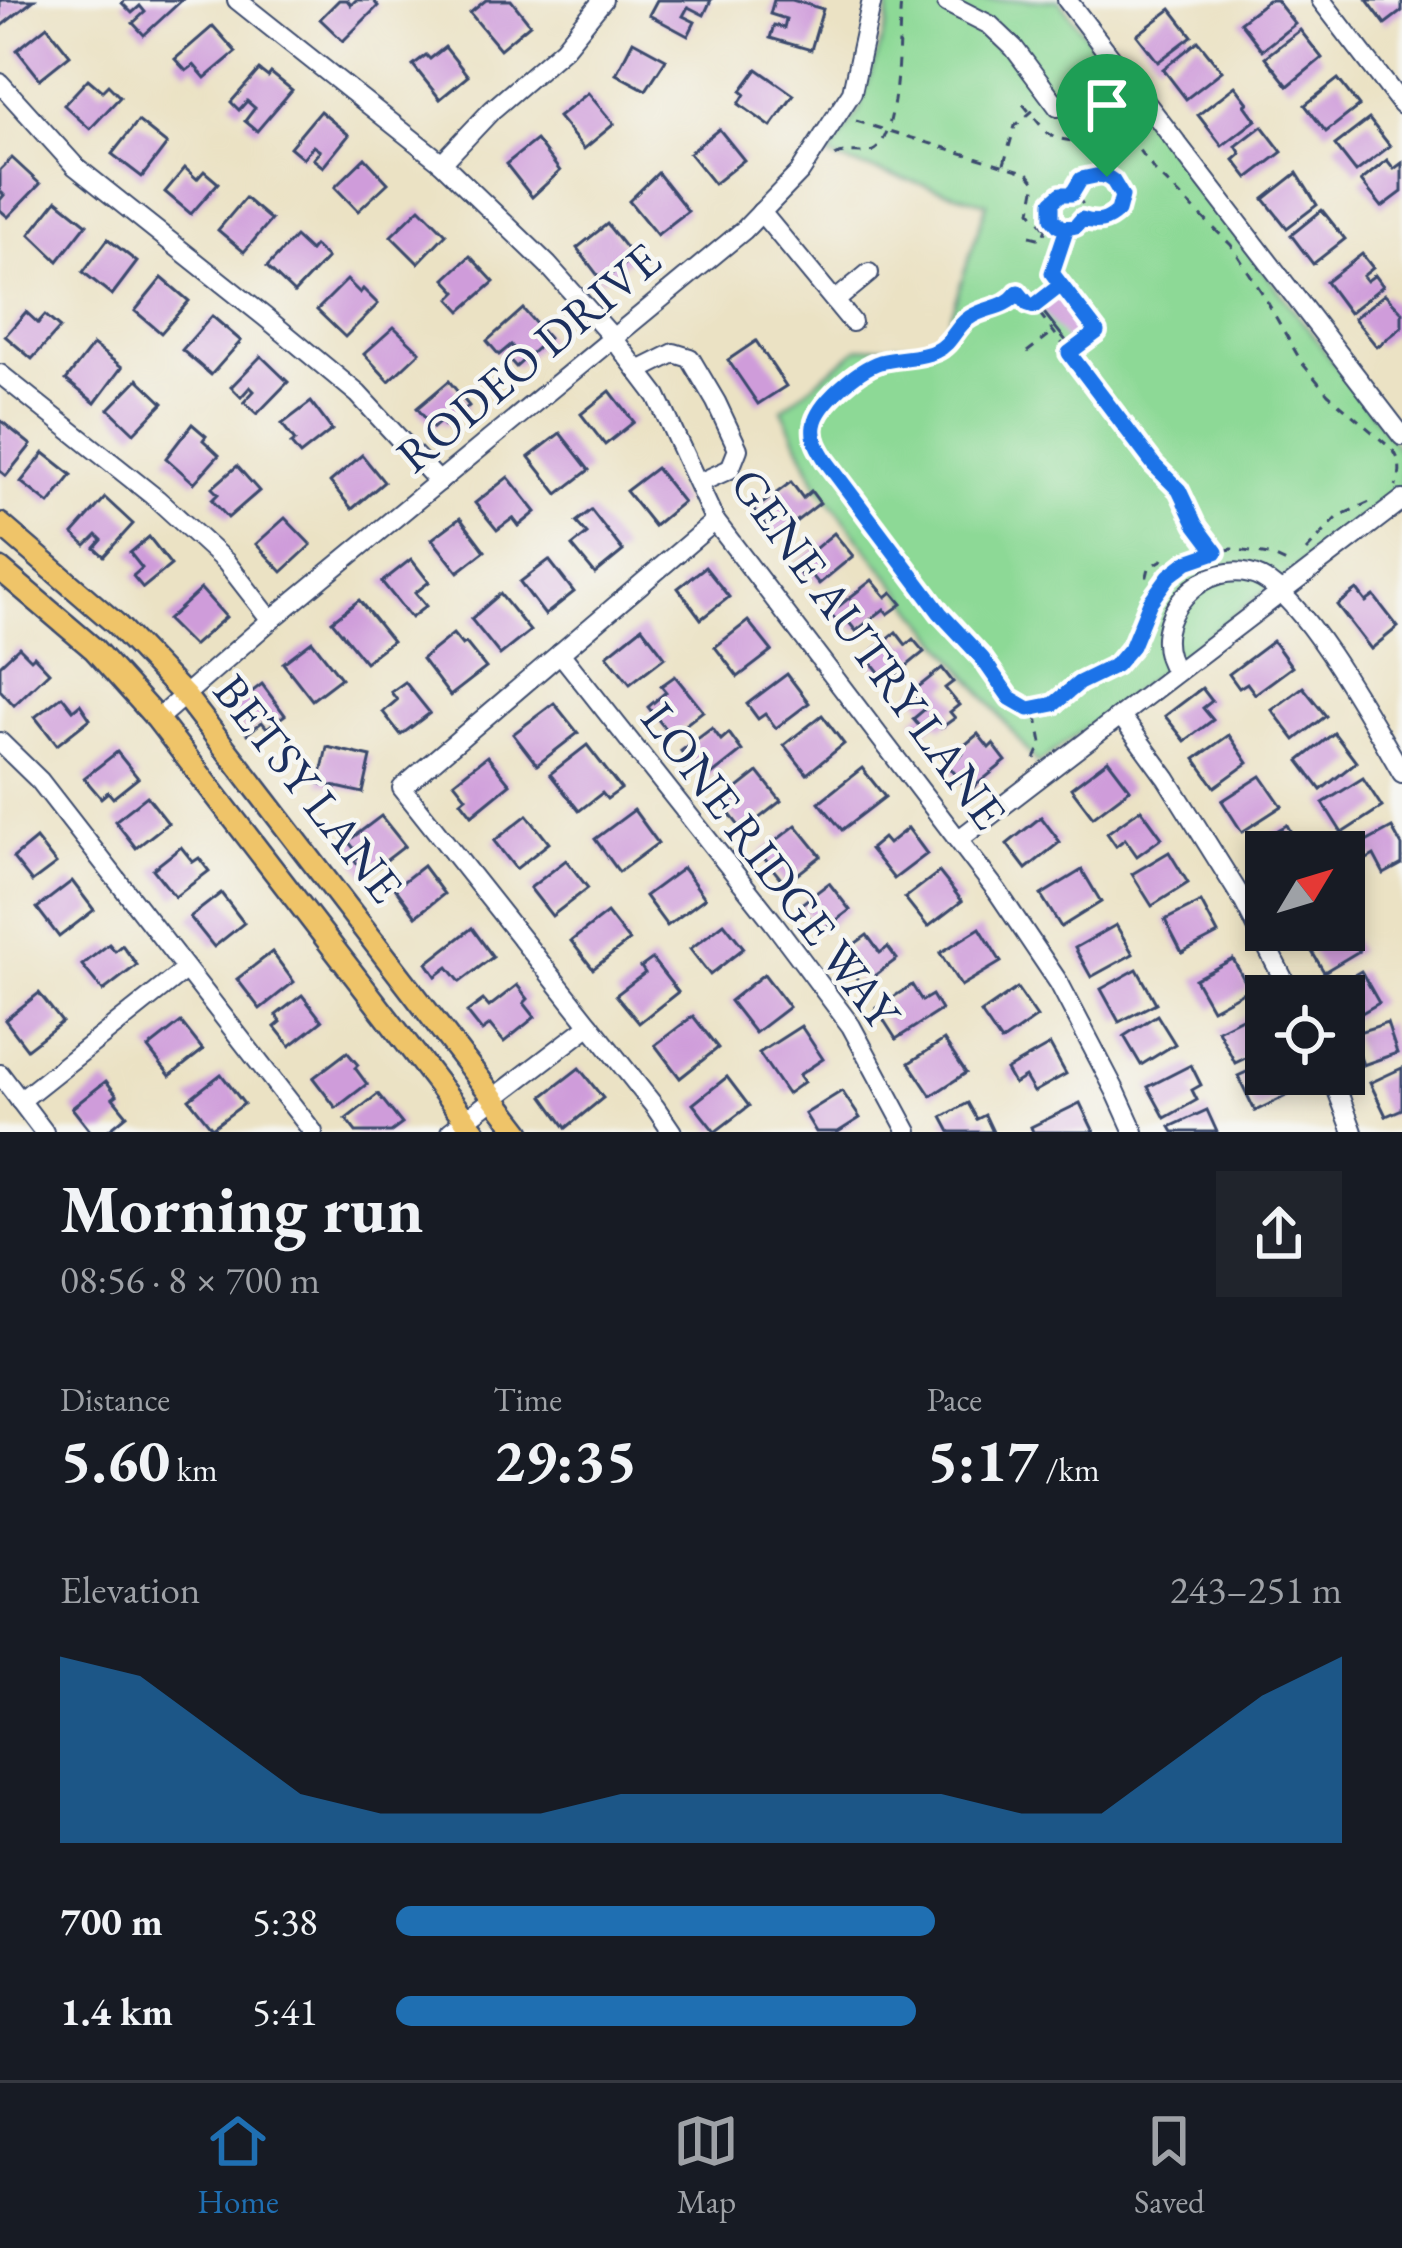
<!DOCTYPE html>
<meta charset="utf-8">
<style>
body{margin:0;font-family:"EB Garamond",serif;background:#20242c;color:#f1f3f6;height:100vh;display:flex;flex-direction:column;font-size:45px;white-space:nowrap}
*{box-sizing:border-box;margin:0}
p{font-size:39px;color:#9ea1a6}
.icon{flex:none;width:66px;height:66px;fill:none;stroke:currentColor;stroke-width:2;stroke-linecap:round;stroke-linejoin:round}
.map{position:relative;height:1132px;overflow:hidden}
.panel{display:flex;flex-direction:column;background:#171b24;flex:1}
.panel>*{flex:none}
.needle{width:78px;rotate:52deg}
.controls{position:absolute;left:1245px;top:831px;display:grid;gap:24px}
.controls a{display:grid;place-items:center;width:120px;height:120px;border-radius:0px;background:#171b24;box-shadow:0 6px 18px #0003;font-size:60px}
.pin{position:absolute;display:grid;place-items:center;width:102px;height:102px;color:#fff;margin:-123px -51px;border-radius:50% 50% 50% 0;rotate:-45deg;box-shadow:0 0 12px #0007}
.pin .icon{rotate:45deg}
.round{display:grid;place-items:center;flex:none;width:126px;height:126px;border-radius:0px;background:#20242c}
.headline{display:flex;align-items:center;justify-content:space-between;height:204px;padding:0 60px}
h1{font-size:66px;font-weight:700;line-height:90px}
.figures{display:grid;grid-template-columns:repeat(3,1fr);gap:18px;height:204px;padding:12px 60px}
.figures div{display:grid;align-content:center}
.figures b{font-size:60px;font-weight:700}
.figures small{font-size:33px;font-weight:400}
.figures p{font-size:33px}
.chart{height:336px;padding:24px 60px}
.chart p{display:flex;justify-content:space-between}
.chart svg{width:100%;height:216px;margin-top:12px;fill:#1f6fb2;opacity:.7}
ul{padding:0 60px;list-style:none;font-size:39px}
li{display:grid;grid-template-columns:192px 144px 1fr;align-items:center;height:90px}
li i{height:30px;border-radius:15px;background:#1f6fb2}
.tab-bar{display:flex;justify-content:space-around;align-items:center;height:168px;border-top:3px solid #363941;background:#171b24;font-size:33px;color:#9ea1a6}
.tab-bar a{display:grid;justify-items:center;gap:6px}
.tab-bar .selected{color:#1f6fb2}
.map>svg:first-child{display:block}
.green{fill:#8dd996;stroke:#54847a;stroke-width:3}
.building{fill:#cf9cda}
.lines{fill:none;stroke-linecap:round;stroke-linejoin:round}
.minor-casing{stroke:#3a4a6d;stroke-width:22}
.major-casing{stroke:#3a4a6d;stroke-width:26}
.path{stroke:#3a4a6d;stroke-width:3;stroke-dasharray:9 9;stroke-linecap:butt}
.minor{stroke:#fff;stroke-width:18}
.major{stroke:#efc469;stroke-width:21}
.route-casing{stroke:#fff;stroke-width:24}
.route{stroke:#1a73e8;stroke-width:15}
.labels{text-anchor:middle;dominant-baseline:central;stroke-width:9;stroke-linejoin:round;paint-order:stroke}
.street-label{font-size:48px;fill:#1b2f5e;stroke:#f6f6f2}
</style>
<div class="map">
<svg width="1402" height="1132" viewBox="0 0 1402 1132">
<rect width="100%" height="100%" fill="#f6f6f2"/>
<filter id="ink" filterUnits="userSpaceOnUse"><feTurbulence type="fractalNoise" baseFrequency=".00833" numOctaves="2"/><feDisplacementMap in="SourceGraphic" scale="24" xChannelSelector="R" yChannelSelector="G"/><feConvolveMatrix kernelMatrix="1 2 1 2 8 2 1 2 1" color-interpolation-filters="sRGB"/></filter>
<filter id="wash" filterUnits="userSpaceOnUse"><feTurbulence type="fractalNoise" baseFrequency=".004" numOctaves="4" result="noise"/><feDisplacementMap in="SourceGraphic" scale="48" xChannelSelector="R" yChannelSelector="G"/><feGaussianBlur stdDeviation="2.7" result="paint"/><feColorMatrix in="noise" values="0 0 0 0 0 0 0 0 0 0 0 0 0 0 0 0 0 1.4 0 .05"/><feComposite in="paint" operator="in"/></filter>
<g filter="url(#wash)">
<rect width="100%" height="100%" fill="#ebe2c4"/>
<polygon class="green" points="889,0 1059,0 1402,453 1402,488 1038,764 819,488 782,409 859,348 942,341 987,203 828,157 858,113 887,26"/>
<g id="blocks">
<g class="building">
<polygon points="0,0 34,0 0,27"/>
<polygon points="125,0 182,0 144,35 133,23 145,12 140,6 132,13 122,3"/>
<polygon points="339,0 347,0 351,5 356,0 373,0 378,6 343,41 320,19"/>
<polygon points="486,0 511,0 530,24 500,49 470,13"/>
<polygon points="657,0 711,0 704,15 688,7 683,16 695,22 688,36 649,15"/>
<polygon points="774,0 792,0 823,9 811,50 770,38 774,25 784,28 786,19 770,14"/>
<polygon points="1268,0 1276,0 1295,24 1262,50 1240,22"/>
<polygon points="1367,0 1402,0 1402,11 1385,24"/>
<polygon points="1171,9 1192,36 1158,62 1137,35"/>
<polygon points="47,26 70,55 40,79 17,50"/>
<polygon points="213,26 236,52 205,78 194,65 186,71 175,59"/>
<polygon points="1300,30 1322,58 1288,86 1265,57"/>
<polygon points="633,41 666,59 646,90 616,74"/>
<polygon points="1198,41 1222,71 1186,99 1163,69"/>
<polygon points="445,47 468,76 440,99 413,65 426,55 430,59"/>
<polygon points="757,69 794,95 771,127 739,104 745,94 741,91"/>
<polygon points="259,70 268,77 271,73 292,90 257,131 245,121 255,108 247,101 239,110 231,102"/>
<polygon points="88,79 102,91 108,85 120,97 90,129 64,105"/>
<polygon points="1338,79 1359,106 1326,132 1305,105"/>
<polygon points="1235,86 1248,103 1245,105 1256,120 1222,146 1198,115"/>
<polygon points="588,93 614,124 584,149 558,117"/>
<polygon points="320,111 349,135 323,167 313,159 320,151 313,146 303,158 290,147"/>
<polygon points="1369,119 1390,146 1356,172 1335,145"/>
<polygon points="138,121 167,144 142,177 112,154"/>
<polygon points="1262,126 1282,152 1248,178 1234,160 1241,154 1236,146"/>
<polygon points="719,129 744,160 714,184 689,153"/>
<polygon points="536,140 560,171 532,197 506,164"/>
<polygon points="12,158 40,184 8,217 0,210 0,200 4,195 0,191 0,170"/>
<polygon points="365,158 388,183 358,211 335,187"/>
<polygon points="1387,160 1394,169 1402,163 1402,192 1382,207 1361,181"/>
<polygon points="185,168 197,179 204,171 218,183 191,214 165,192"/>
<polygon points="658,173 688,211 657,235 629,201"/>
<polygon points="1297,173 1317,205 1287,228 1264,199"/>
<polygon points="245,198 271,220 244,252 218,230"/>
<polygon points="57,200 87,224 58,261 30,234"/>
<polygon points="420,208 446,234 418,263 391,236"/>
<polygon points="1322,210 1345,239 1313,264 1291,235"/>
<polygon points="607,224 633,257 602,281 577,248"/>
<polygon points="295,237 310,251 314,246 327,258 294,293 267,267"/>
<polygon points="108,239 137,262 112,295 83,272"/>
<polygon points="1362,254 1373,268 1363,276 1367,281 1375,275 1383,286 1349,313 1326,282"/>
<polygon points="470,256 494,282 461,311 450,299 457,292 445,279"/>
<polygon points="162,278 189,301 161,333 135,311"/>
<polygon points="347,280 360,293 363,289 378,304 345,337 317,310"/>
<polygon points="1385,294 1402,312 1402,327 1377,347 1354,318"/>
<polygon points="1059,295 1088,332 1070,346 1041,309"/>
<polygon points="523,309 548,338 516,367 507,357 515,350 511,345 499,355 487,341"/>
<polygon points="26,312 38,323 45,315 60,328 32,359 5,336"/>
<polygon points="212,316 241,341 211,375 182,350"/>
<polygon points="394,327 420,352 389,381 364,354"/>
<polygon points="756,341 786,386 758,404 728,360"/>
<polygon points="93,345 122,367 95,403 66,380"/>
<polygon points="261,356 288,382 257,414 244,402 254,391 250,387 241,397 231,387"/>
<polygon points="138,379 163,403 134,433 109,409"/>
<polygon points="449,381 469,406 445,426 441,421 433,428 417,408"/>
<polygon points="610,391 634,422 605,445 581,414"/>
<polygon points="311,402 332,430 300,455 291,444 295,441 282,424"/>
<polygon points="0,420 31,445 6,476 0,471"/>
<polygon points="192,424 206,436 203,440 219,455 194,483 166,458"/>
<polygon points="560,433 589,470 558,494 529,457"/>
<polygon points="44,453 72,475 49,504 21,482"/>
<polygon points="362,455 384,482 352,509 330,482"/>
<polygon points="237,466 259,491 228,518 212,500 218,494 212,488"/>
<polygon points="656,468 683,502 654,526 626,491"/>
<polygon points="508,477 536,512 519,526 513,518 497,530 475,503"/>
<polygon points="791,482 803,498 811,491 820,503 775,538 754,510"/>
<polygon points="105,498 133,524 104,556 95,548 102,540 97,535 86,546 73,534"/>
<polygon points="591,510 623,551 595,574 572,546 587,534 576,522"/>
<polygon points="285,518 311,545 282,572 256,544"/>
<polygon points="460,518 485,551 458,572 432,539"/>
<polygon points="834,533 853,556 819,584 810,573 803,578 794,566"/>
<polygon points="149,537 171,565 143,588 133,576 142,568 130,553"/>
<polygon points="411,559 429,582 415,593 426,606 411,618 382,582"/>
<polygon points="549,560 574,592 545,615 520,582"/>
<polygon points="705,567 729,597 701,619 678,588"/>
<polygon points="872,580 886,597 892,592 902,604 888,614 884,609 856,631 847,620 840,625 830,613"/>
<polygon points="201,589 226,617 193,646 167,620"/>
<polygon points="1357,590 1366,602 1374,596 1398,627 1371,649 1337,605"/>
<polygon points="500,594 530,631 500,655 471,619"/>
<polygon points="359,600 392,641 365,662 332,621"/>
<polygon points="748,621 772,651 738,677 715,647"/>
<polygon points="642,627 665,657 630,684 607,655"/>
<polygon points="896,632 906,645 913,639 924,652 887,682 866,656"/>
<polygon points="453,634 462,645 466,643 486,668 450,696 422,659"/>
<polygon points="312,641 341,678 312,700 283,663"/>
<polygon points="1273,641 1292,667 1255,694 1247,683 1239,688 1229,674"/>
<polygon points="19,647 31,659 34,656 49,672 14,705 0,690 0,665"/>
<polygon points="942,668 953,682 945,688 959,705 950,712 955,718 941,728 936,722 924,732 913,719 925,709 912,692"/>
<polygon points="787,674 809,703 776,728 765,714 758,719 747,704"/>
<polygon points="675,676 703,711 671,736 648,707 666,692 661,686"/>
<polygon points="405,682 430,713 401,735 383,712 397,700 391,692"/>
<polygon points="262,684 285,715 267,728 262,722 247,734 228,710"/>
<polygon points="1303,687 1326,716 1295,740 1272,710"/>
<polygon points="1202,688 1212,701 1203,708 1213,720 1185,741 1165,716"/>
<polygon points="62,696 73,710 80,704 90,719 57,745 35,717"/>
<polygon points="554,703 578,733 537,765 513,734"/>
<polygon points="822,715 844,744 807,774 784,745"/>
<polygon points="712,728 721,740 729,733 742,751 704,781 681,751"/>
<polygon points="1334,733 1356,762 1321,790 1299,761"/>
<polygon points="978,734 989,748 993,744 1006,761 969,791 948,765 963,753 960,749"/>
<polygon points="1229,735 1248,763 1215,787 1195,759"/>
<polygon points="587,745 621,789 607,799 602,793 579,811 550,774"/>
<polygon points="327,747 371,757 363,793 319,783"/>
<polygon points="117,752 138,778 113,798 108,792 101,798 84,778"/>
<polygon points="487,756 510,784 472,815 461,801 466,797 454,782"/>
<polygon points="1108,760 1130,789 1093,817 1071,788"/>
<polygon points="862,768 885,797 842,830 819,802"/>
<polygon points="758,772 781,801 743,831 720,802"/>
<polygon points="1261,776 1282,806 1242,832 1222,801"/>
<polygon points="1363,778 1382,807 1342,833 1323,803"/>
<polygon points="147,796 168,823 136,848 115,821"/>
<polygon points="1141,809 1162,838 1137,856 1125,839 1116,846 1107,833"/>
<polygon points="634,810 658,843 619,872 595,839"/>
<polygon points="527,815 549,843 516,869 494,841"/>
<polygon points="381,816 405,846 366,876 354,860 360,856 348,841"/>
<polygon points="1041,817 1060,842 1026,869 1007,844"/>
<polygon points="796,825 821,856 785,884 760,853"/>
<polygon points="1287,825 1302,852 1266,852 1266,872 1251,845"/>
<polygon points="908,828 927,854 894,879 870,849 883,838 888,844"/>
<polygon points="1392,828 1402,846 1402,864 1384,874 1374,855 1362,862 1355,848"/>
<polygon points="36,839 56,864 32,882 13,858"/>
<polygon points="181,847 193,862 199,858 209,871 175,897 153,869"/>
<polygon points="1169,852 1188,883 1152,906 1132,874"/>
<polygon points="566,860 588,888 552,916 530,888"/>
<polygon points="423,866 444,894 416,916 395,888"/>
<polygon points="683,868 705,898 667,926 645,896"/>
<polygon points="1082,870 1101,902 1061,927 1041,895"/>
<polygon points="939,872 962,901 928,927 905,898"/>
<polygon points="72,881 94,910 59,937 37,908"/>
<polygon points="829,883 850,910 821,932 800,905"/>
<polygon points="221,893 244,923 214,947 190,917"/>
<polygon points="1201,902 1218,934 1182,953 1165,920"/>
<polygon points="607,913 629,941 593,969 571,941"/>
<polygon points="724,923 744,948 710,975 690,949"/>
<polygon points="1116,925 1133,954 1091,977 1075,948"/>
<polygon points="472,928 493,957 460,982 448,967 436,976 427,963"/>
<polygon points="980,928 1001,962 961,986 940,953"/>
<polygon points="1322,930 1347,930 1359,951 1324,972 1305,940"/>
<polygon points="867,935 880,953 888,947 897,959 862,985 839,955"/>
<polygon points="109,944 115,951 122,945 137,965 103,991 82,965"/>
<polygon points="272,952 294,982 260,1009 237,979"/>
<polygon points="652,959 678,992 639,1023 616,995 645,973 641,967"/>
<polygon points="1233,959 1249,989 1212,1009 1195,979"/>
<polygon points="1137,969 1156,1003 1119,1022 1101,989"/>
<polygon points="1361,971 1379,1003 1346,1022 1344,996 1331,996 1328,990"/>
<polygon points="764,974 789,1007 755,1033 730,1001"/>
<polygon points="517,985 528,999 524,1003 535,1017 504,1042 490,1025 482,1031 467,1012 483,1000 489,1007"/>
<polygon points="912,985 922,1001 932,995 941,1010 896,1039 876,1008"/>
<polygon points="1017,988 1037,1017 1001,1042 981,1013"/>
<polygon points="39,993 62,1022 27,1049 5,1020"/>
<polygon points="302,995 322,1021 290,1046 275,1027 281,1022 276,1015"/>
<polygon points="1260,1009 1266,1022 1266,1048 1235,1063 1218,1030"/>
<polygon points="1157,1015 1175,1044 1141,1065 1124,1036"/>
<polygon points="693,1016 718,1048 680,1078 655,1045"/>
<polygon points="181,1022 203,1050 170,1076 148,1048"/>
<polygon points="1387,1023 1397,1053 1363,1065 1352,1034"/>
<polygon points="801,1026 823,1059 799,1075 804,1082 787,1094 759,1053"/>
<polygon points="944,1040 966,1073 931,1096 909,1063"/>
<polygon points="1050,1045 1066,1074 1034,1092 1025,1077 1014,1084 1006,1070"/>
<polygon points="347,1052 358,1065 355,1068 367,1084 336,1108 313,1078"/>
<polygon points="1266,1063 1266,1074 1288,1074 1296,1091 1255,1111 1238,1076"/>
<polygon points="1191,1065 1201,1085 1192,1090 1197,1100 1165,1118 1148,1087"/>
<polygon points="579,1068 603,1098 566,1128 543,1096"/>
<polygon points="1402,1068 1402,1109 1386,1116 1370,1083"/>
<polygon points="221,1074 244,1104 212,1128 189,1099"/>
<polygon points="727,1077 749,1106 715,1132 693,1104"/>
<polygon points="106,1081 117,1095 113,1098 127,1115 106,1132 91,1132 72,1108"/>
<polygon points="842,1091 860,1118 838,1132 816,1132 805,1114"/>
<polygon points="378,1094 402,1124 391,1132 356,1132 346,1119"/>
<polygon points="968,1103 977,1119 985,1115 993,1132 950,1132 942,1117"/>
<polygon points="1080,1103 1094,1132 1033,1132 1031,1127"/>
<polygon points="1207,1110 1217,1132 1173,1132 1170,1127"/>
</g>
</g>
</g>
<g filter="url(#ink)">
<use href="#blocks" fill-opacity="0" stroke="#3a4a6d" stroke-width="3"/>
<g class="lines">
<g class="minor-casing">
<g id="minor">
<polyline points="237,0 442,163 548,265 613,338 657,396 715,521 997,891 1059,983 1116,1092 1134,1132"/>
<polyline points="948,0 947,3 990,25 1014,48 1058,107 1116,63"/>
<polyline points="1067,0 1402,436"/>
<polyline points="1321,0 1402,105"/>
<polyline points="0,83 75,166 265,317 358,394 439,482"/>
<polyline points="442,163 492,110 564,48 603,0"/>
<polyline points="761,212 852,322"/>
<polyline points="835,301 869,273"/>
<polyline points="638,371 674,353 690,358 716,402 738,449 730,469 699,483"/>
<polyline points="0,374 157,499 226,562 271,620"/>
<polyline points="560,653 773,922 851,1026 908,1132"/>
<path d="M 1176,672 C 1140,620 1208,552 1261,578 C 1307,602 1374,725 1402,773"/>
<polyline points="1121,716 1167,779 1244,902 1292,996"/>
<polyline points="157,719 271,620 744,230 800,172 852,92 872,0"/>
<polyline points="0,742 40,781 313,1132"/>
<polyline points="958,840 1402,500"/>
<polyline points="0,1074 44,1132"/>
<polyline points="1331,1074 1353,1132"/>
<polyline points="20,1101 186,969"/>
<polyline points="450,1132 590,1025"/>
<polyline points="672,1132 655,1107 402,788 715,521"/>
</g>
</g>
<g class="major-casing">
<g id="major">
<polyline points="0,524 116,624 185,696 520,1132"/>
<polyline points="0,569 94,649 157,719 475,1132"/>
</g>
</g>
<g class="path">
<polyline points="1109,87 1125,109 1132,141 1154,170 1231,245 1261,291 1302,363 1328,394 1386,444"/>
<polyline points="1023,104 1047,133 1055,138 1096,145"/>
<polyline points="856,121 1028,173 1036,183 1031,211 1046,229"/>
<path d="M 835,156 C 847,149 860,156 873,151 C 901,138 898,28 901,0"/>
<polyline points="1004,164 1015,126 1037,107"/>
<polyline points="1093,176 1091,161 1096,145 1109,137 1129,135"/>
<circle cx="1067" cy="211" r="17"/>
<path d="M 1072,194 L 1081,179 C 1101,175 1113,175 1122,196 C 1120,218 1102,227 1082,219"/>
<polyline points="1067,228 1052,273 1097,332 1071,352"/>
<polyline points="1030,236 1042,239 1046,229 1055,223"/>
<path d="M 1013,290 C 1022,294 1025,303 1034,306 L 1154,465 L 1179,490 L 1195,524 L 1216,551"/>
<polyline points="1018,292 1001,307 968,318 948,343 933,353 877,363 864,369 827,402 819,413 813,430 814,439 826,461 899,562 940,613 982,659 1010,698 1029,709 1046,707 1079,683 1116,665 1138,636 1158,589 1169,576 1187,562 1209,553 1232,549 1269,555 1289,564"/>
<polyline points="1035,305 1061,285"/>
<polyline points="1027,352 1052,333"/>
<path d="M 1393,450 C 1401,461 1402,473 1396,486"/>
<polyline points="1306,551 1339,516 1374,500"/>
<polyline points="1157,591 1146,580 1149,568 1162,560 1175,569"/>
<polyline points="1035,759 1042,743 1036,711"/>
</g>
<use href="#minor" class="minor"/>
<use href="#major" class="major"/>
</g>
</g>
<g class="lines" filter="url(#ink)">
<g class="route-casing">
<path id="route" d="M 1107,177 L 1100,175 L 1081,179 L 1072,194 L 1061,194 L 1052,202 L 1052,218 L 1059,226 L 1067,228 L 1052,273 L 1061,285 L 1034,306 L 1028,304 L 1018,292 C 1005,310 986,306 969,318 C 955,327 952,344 936,351 C 919,359 898,357 880,362 C 859,369 817,403 814,426 C 812,439 819,450 826,461 L 940,613 L 982,658 L 1010,698 L 1029,709 L 1054,704 L 1079,683 L 1116,665 L 1132,646 L 1150,602 L 1169,576 L 1187,562 L 1216,552 L 1195,524 L 1179,490 L 1154,465 L 1069,353 L 1097,332 L 1052,273 L 1067,228 L 1076,226 L 1082,219 C 1097,224 1107,222 1118,211 L 1122,196 L 1113,181 L 1107,177"/>
</g>
<use href="#route" class="route"/>
</g>
<g class="labels">
<g class="street-label">
<text transform="translate(528 357) rotate(-40)">RODEO DRIVE</text>
<text transform="translate(869 648) rotate(54)">GENE AUTRY LANE</text>
<text transform="translate(309 788) rotate(52)">BETSY LANE</text>
<text transform="translate(771 865) rotate(53)">LONE RIDGE WAY</text>
</g>
</g>
</svg>
<div class="controls">
<a><svg class="needle" viewBox="-14 -14 28 28"><path d="M0-13l5 13h-10z" fill="#e53935"/><path d="M0 13l5-13h-10z" fill="#9ea1a6"/></svg></a>
<a><svg class="icon" aria-label="locate" viewBox="0 0 24 24"><circle cx="12" cy="12" r="6"/><path d="M12 2v4M12 18v4M2 12h4M18 12h4"/></svg></a>
</div>
<div class="pin" style="left:1107px;top:177px;background:#1e9e55"><svg class="icon" aria-label="arrive" viewBox="0 0 24 24"><path d="M6 21V4h12l-3 4 3 4H6"/></svg></div>
</div>
<section class="panel">
<div class="headline"><div><h1>Morning run</h1><p>08:56 · 8 × 700 m</p></div><a class="round"><svg class="icon" aria-label="share" viewBox="0 0 24 24"><path d="M12 15V3M7 8l5-5 5 5M5 13v7h14v-7"/></svg></a></div>
<div class="figures">
<div><p>Distance</p><b>5.60<small> km</small></b></div>
<div><p>Time</p><b>29:35</b></div>
<div><p>Pace</p><b>5:17<small> /km</small></b></div>
</div>
<div class="chart"><p><span>Elevation</span>243–251 m</p>
<svg viewBox="0 0 160 44" preserveAspectRatio="none"><path d="M0 44V6L10 10L20 22L30 34L40 38L50 38L60 38L70 34L80 34L90 34L100 34L110 34L120 38L130 38L140 26L150 14L160 6V44z"/></svg>
</div>
<ul>
<li><b>700 m</b>5:38<i style="width:57%"></i></li>
<li><b>1.4 km</b>5:41<i style="width:55%"></i></li>
</ul>
</section>
<nav class="tab-bar">
<a class="selected"><svg class="icon" aria-label="home" viewBox="0 0 24 24"><path d="M3 11l9-7 9 7M6 9v11h12V9"/></svg>Home</a>
<a><svg class="icon" aria-label="map" viewBox="0 0 24 24"><path d="M3 6l6-2 6 2 6-2v14l-6 2-6-2-6 2zM9 4v14M15 6v14"/></svg>Map</a>
<a><svg class="icon" aria-label="saved" viewBox="0 0 24 24"><path d="M7 4h10v16l-5-4-5 4z"/></svg>Saved</a>
</nav>
